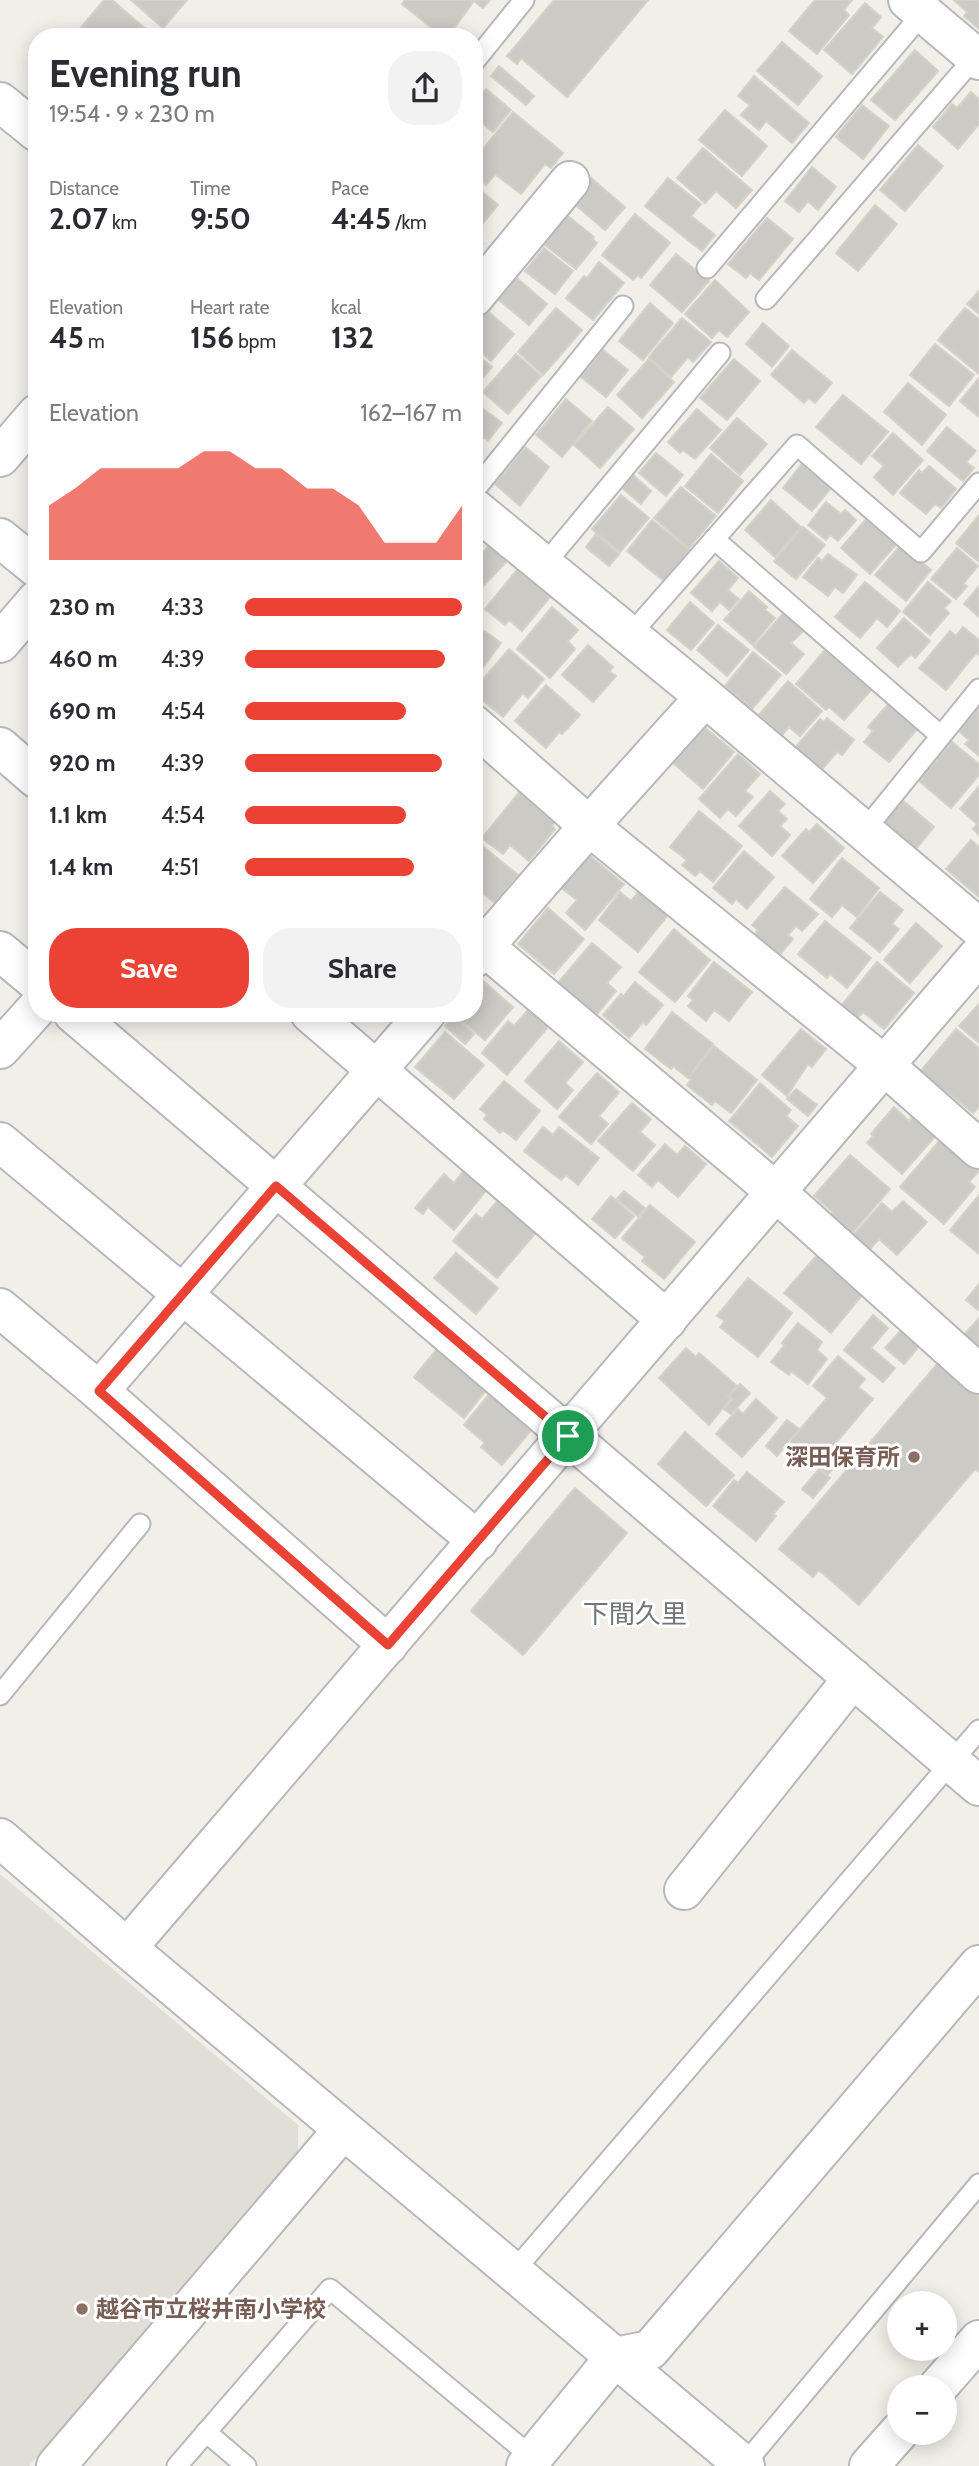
<!DOCTYPE html>
<meta charset="utf-8">
<style>
body{margin:0;font-family:Cabin,"Noto Sans JP",sans-serif;background:#f2f2f3;color:#2b2b33;height:100vh;display:flex;flex-direction:column;font-size:26px;white-space:nowrap}
*{box-sizing:border-box;margin:0}
p{font-size:23px;color:#7c7c81}
.icon{flex:none;width:38px;height:38px;fill:none;stroke:currentColor;stroke-width:2;stroke-linecap:round;stroke-linejoin:round}
.map{position:relative;flex:1;overflow:hidden}
.details{position:absolute;left:28px;top:28px;width:455px;height:994px;display:flex;flex-direction:column;background:#fff;border-radius:28px;box-shadow:0 4px 18px #0003}
.details>*{flex:none}
.tools{position:absolute;left:887px;top:2291px;display:grid;gap:14px}
.tools a{display:grid;place-items:center;width:70px;height:70px;border-radius:50%;background:#fff;box-shadow:0 4px 18px #0003;font-size:35px}
.pin{position:absolute;display:grid;place-items:center;width:60px;height:60px;color:#fff;margin:-30px;border:4px solid #fff;border-radius:50%;box-shadow:0 2px 7px #0007}
.round{display:grid;place-items:center;flex:none;width:74px;height:74px;border-radius:28px;background:#f2f2f3}
.headline{display:flex;align-items:center;justify-content:space-between;height:119px;padding:0 21px}
h1{font-size:38px;font-weight:700;line-height:52px}
.figures{display:grid;grid-template-columns:repeat(3,1fr);gap:10px;height:119px;padding:7px 21px}
.figures div{display:grid;align-content:center}
.figures b{font-size:30px;font-weight:700}
.figures small{font-size:19px;font-weight:400}
.figures p{font-size:19px}
.chart{height:196px;padding:14px 21px}
.chart p{display:flex;justify-content:space-between}
.chart svg{width:100%;height:126px;margin-top:7px;fill:#ea4335;opacity:.7}
.action{display:flex;gap:14px;margin-top:auto;padding:14px 21px}
.action a{flex:1;height:80px;border-radius:28px;background:#ea4335;color:#fff;font-size:28px;font-weight:700;line-height:80px;text-align:center}
.action a+a{background:#f2f2f3;color:#2b2b33}
ul{padding:0 21px;list-style:none;font-size:23px}
li{display:grid;grid-template-columns:112px 84px 1fr;align-items:center;height:52px}
li i{height:18px;border-radius:9px;background:#ea4335}
.map>svg:first-child{display:block}
.education{fill:#e1ded6}
.building{fill:#cccac5;stroke:#d6d1c6;stroke-width:2}
.lines{fill:none;stroke-linecap:round;stroke-linejoin:round}
.lane-casing{stroke:#b5b8bc;stroke-width:23}
.street-casing{stroke:#b5b8bc;stroke-width:42}
.lane{stroke:#fff;stroke-width:19}
.street{stroke:#fff;stroke-width:38}
.route-casing{stroke:#fff;stroke-width:14}
.route{stroke:#ea4335;stroke-width:9}
.education-dot{fill:#8d6e63;stroke:#fff;stroke-width:2.5}
.labels{text-anchor:middle;dominant-baseline:central;stroke-width:6;stroke-linejoin:round;paint-order:stroke}
.education-label{font-size:23px;font-weight:bold;fill:#785e54;stroke:#fff;text-anchor:end}
.quarter-label{font-size:26px;fill:#70757a;stroke:#fff}
</style>
<div class="map">
<svg width="979" height="2466" viewBox="0 0 979 2466">
<rect width="100%" height="100%" fill="#f1efe8"/>
<polygon class="education" points="0,1874 298,2125 298,2151 29,2466 0,2466"/>
<g class="building">
<polygon points="104,0 112,0 155,37 73,37"/>
<polygon points="131,0 187,0 163,28"/>
<polygon points="405,0 470,0 473,2 448,37 443,37 402,4"/>
<polygon points="473,0 490,0 483,8"/>
<polygon points="554,0 648,0 567,97 521,58 517,64 507,56"/>
<polygon points="815,0 852,0 844,10 849,15 817,54 789,31"/>
<polygon points="954,0 979,0 979,29 964,16 967,12"/>
<polygon points="865,3 881,17 872,28 883,37 852,74 824,50"/>
<polygon points="782,42 822,76 798,105 757,71"/>
<polygon points="915,50 938,71 895,120 871,100"/>
<polygon points="499,66 534,96 526,105 491,76"/>
<polygon points="754,76 809,123 792,143 766,121 759,130 741,115 750,105 738,96"/>
<polygon points="474,84 484,92 486,89 511,110 493,132 474,116"/>
<polygon points="971,92 979,99 979,124 958,149 933,127 952,104 957,108"/>
<polygon points="862,105 889,126 863,159 836,137"/>
<polygon points="725,110 767,146 742,176 699,140"/>
<polygon points="513,112 563,153 551,168 545,164 521,194 495,174 486,185 474,174 474,160"/>
<polygon points="918,145 943,166 905,211 880,190"/>
<polygon points="703,148 752,190 736,208 716,191 705,203 677,178"/>
<polygon points="812,167 836,187 818,210 808,201 799,212 785,201"/>
<polygon points="591,178 625,207 605,230 571,201"/>
<polygon points="668,178 701,204 691,216 715,235 702,251 645,206"/>
<polygon points="474,185 498,205 475,233 474,232"/>
<polygon points="875,205 897,224 858,271 836,253"/>
<polygon points="563,212 594,237 592,239 597,243 576,269 540,241"/>
<polygon points="635,214 670,243 641,278 638,275 633,280 602,255"/>
<polygon points="767,218 793,239 759,280 750,273 746,278 728,264"/>
<polygon points="474,237 483,244 474,254"/>
<polygon points="544,248 573,271 555,294 525,271"/>
<polygon points="676,254 709,281 682,312 650,285"/>
<polygon points="599,262 624,283 593,320 566,298 584,276 587,278"/>
<polygon points="510,272 547,304 529,325 492,294"/>
<polygon points="715,280 749,312 727,337 719,330 712,338 685,314"/>
<polygon points="979,291 979,314 967,304"/>
<polygon points="650,303 673,323 643,360 619,341"/>
<polygon points="483,307 514,334 491,361 474,345 474,316"/>
<polygon points="556,308 582,330 543,375 518,352"/>
<polygon points="965,308 979,319 979,374 938,340"/>
<polygon points="682,318 711,342 693,362 688,357 671,377 649,357"/>
<polygon points="763,323 789,346 772,367 746,344"/>
<polygon points="935,344 974,375 949,406 910,375"/>
<polygon points="603,350 628,370 606,397 581,377"/>
<polygon points="792,350 832,383 815,403 809,398 804,403 771,375"/>
<polygon points="474,353 492,367 474,388"/>
<polygon points="516,354 541,376 508,414 483,392"/>
<polygon points="649,359 674,382 642,418 617,395"/>
<polygon points="734,359 760,381 727,420 700,398"/>
<polygon points="979,378 979,417 960,401"/>
<polygon points="908,383 946,415 922,445 884,412"/>
<polygon points="843,395 888,432 861,464 816,427"/>
<polygon points="566,399 592,421 562,457 536,435"/>
<polygon points="474,402 502,423 488,441 484,437 474,451"/>
<polygon points="608,407 634,429 600,468 574,445"/>
<polygon points="697,409 721,430 695,459 683,450 680,453 668,442"/>
<polygon points="737,418 767,444 740,475 710,448"/>
<polygon points="947,427 976,451 966,462 974,468 963,481 927,451"/>
<polygon points="893,433 923,460 893,495 874,477 884,466 872,456"/>
<polygon points="525,447 549,467 520,506 495,484"/>
<polygon points="656,453 683,475 666,496 639,473"/>
<polygon points="711,454 743,481 718,513 685,486"/>
<polygon points="802,464 831,488 812,511 783,488"/>
<polygon points="929,466 956,489 941,508 935,504 926,514 900,493 919,470 922,473"/>
<polygon points="633,475 651,491 641,504 622,488"/>
<polygon points="681,487 716,516 689,548 654,518"/>
<polygon points="621,495 649,518 620,552 592,529"/>
<polygon points="771,500 801,527 775,557 745,530"/>
<polygon points="826,502 841,514 845,510 856,520 838,541 830,535 826,540 808,525"/>
<polygon points="979,515 979,562 956,543"/>
<polygon points="869,516 899,541 870,574 841,548"/>
<polygon points="652,520 689,550 664,581 627,551"/>
<polygon points="803,527 825,545 796,579 774,561"/>
<polygon points="596,534 619,554 609,566 586,547"/>
<polygon points="490,544 508,560 483,586 479,582 474,587 474,551 480,556"/>
<polygon points="901,545 931,570 906,601 875,575"/>
<polygon points="957,548 978,566 963,584 967,586 956,599 931,579"/>
<polygon points="828,554 857,575 843,593 835,587 828,596 803,577 818,558 822,561"/>
<polygon points="719,561 738,578 728,590 739,599 729,610 720,602 712,611 691,593"/>
<polygon points="517,570 550,597 522,631 509,620 505,625 485,609"/>
<polygon points="865,582 900,611 887,627 877,618 860,638 835,617"/>
<polygon points="928,582 951,601 944,608 949,613 930,635 903,612"/>
<polygon points="979,586 979,617 964,604"/>
<polygon points="749,591 767,607 765,610 775,618 753,645 724,620"/>
<polygon points="690,602 714,623 691,650 667,630"/>
<polygon points="552,607 578,630 568,641 575,649 550,678 517,649"/>
<polygon points="785,611 805,629 791,643 804,654 786,674 754,647"/>
<polygon points="904,618 930,641 915,658 911,654 898,667 877,648"/>
<polygon points="474,624 501,643 475,678 474,678"/>
<polygon points="718,625 749,650 727,676 697,650"/>
<polygon points="963,627 979,640 979,655 976,653 946,690 919,668 950,631 956,636"/>
<polygon points="588,645 613,667 609,671 616,676 593,702 562,675"/>
<polygon points="509,649 544,679 528,698 523,693 503,717 474,693 474,690"/>
<polygon points="825,650 871,690 844,720 829,707 826,710 796,684"/>
<polygon points="753,652 781,675 752,709 725,686"/>
<polygon points="788,681 822,711 800,736 789,727 782,735 759,715"/>
<polygon points="546,685 580,715 562,734 559,732 546,748 515,721"/>
<polygon points="890,702 919,727 889,762 864,742 873,731 868,727"/>
<polygon points="979,708 979,756 965,744 969,740 959,731"/>
<polygon points="827,718 854,740 842,755 837,752 820,772 794,749 820,719 824,722"/>
<polygon points="704,727 734,752 703,789 673,763"/>
<polygon points="952,742 979,764 979,775 951,808 919,781"/>
<polygon points="738,754 760,774 745,791 753,797 736,816 728,809 720,818 699,799"/>
<polygon points="979,786 979,835 973,829 977,824 960,809"/>
<polygon points="521,790 557,820 552,826 555,829 529,861 510,845 503,854 482,838"/>
<polygon points="770,791 785,804 778,811 787,819 780,826 790,835 772,856 739,826"/>
<polygon points="901,799 934,827 916,849 883,820"/>
<polygon points="699,811 742,846 713,882 700,871 695,876 682,865 687,860 670,847"/>
<polygon points="817,824 844,848 813,883 782,856 806,829 809,832"/>
<polygon points="474,839 518,875 495,903 474,886"/>
<polygon points="971,840 979,847 979,897 946,869"/>
<polygon points="744,851 774,877 747,909 736,899 732,904 713,888"/>
<polygon points="589,855 624,884 585,930 566,913 577,900 561,888"/>
<polygon points="842,858 879,888 857,917 842,905 832,917 810,899"/>
<polygon points="785,887 818,914 802,931 796,926 788,935 793,939 779,956 754,935 758,930 752,925"/>
<polygon points="639,891 668,915 638,952 599,920 620,892 631,901"/>
<polygon points="880,892 903,910 892,924 899,929 880,952 850,928"/>
<polygon points="548,908 584,939 554,974 518,944"/>
<polygon points="825,921 871,958 847,988 830,974 827,978 798,954"/>
<polygon points="916,923 942,946 910,983 884,960"/>
<polygon points="674,929 710,960 675,1002 639,972"/>
<polygon points="592,943 621,967 607,983 616,991 593,1019 557,984"/>
<polygon points="714,962 752,992 729,1021 714,1010 706,1021 688,1006 693,1000 688,996"/>
<polygon points="877,962 914,993 884,1029 863,1012 857,1019 841,1006"/>
<polygon points="482,980 513,1007 485,1040 453,1014 474,1013 474,989"/>
<polygon points="635,982 663,1005 646,1025 643,1022 629,1038 603,1015 621,994 623,997"/>
<polygon points="979,1004 979,1043 959,1026"/>
<polygon points="528,1010 548,1027 507,1075 482,1053 508,1021 514,1026"/>
<polygon points="672,1012 713,1044 688,1078 673,1066 671,1069 645,1049"/>
<polygon points="453,1016 474,1034 465,1044 445,1026"/>
<polygon points="801,1029 826,1049 812,1067 808,1064 787,1096 762,1075"/>
<polygon points="956,1029 979,1048 979,1107 973,1113 945,1090 939,1098 919,1073"/>
<polygon points="445,1032 484,1065 454,1099 415,1067"/>
<polygon points="559,1041 583,1062 565,1083 573,1090 557,1109 525,1081"/>
<polygon points="714,1046 757,1080 731,1113 715,1101 712,1105 687,1085 691,1079 689,1078"/>
<polygon points="597,1073 619,1092 599,1116 608,1124 591,1144 559,1117"/>
<polygon points="504,1081 540,1111 516,1140 503,1130 500,1133 484,1119 487,1115 480,1109"/>
<polygon points="760,1083 791,1110 786,1116 798,1126 772,1157 729,1121"/>
<polygon points="796,1089 817,1105 808,1116 787,1099"/>
<polygon points="632,1103 651,1119 640,1132 655,1145 633,1171 598,1141"/>
<polygon points="894,1107 909,1121 915,1114 938,1133 902,1174 867,1143 873,1136 871,1134"/>
<polygon points="543,1127 553,1135 559,1127 599,1158 578,1185 566,1175 561,1180 524,1151"/>
<polygon points="941,1139 979,1167 979,1171 969,1182 975,1187 944,1224 900,1187"/>
<polygon points="665,1144 677,1155 685,1146 706,1164 678,1197 658,1180 652,1187 638,1175"/>
<polygon points="850,1155 890,1189 847,1239 826,1220 833,1212 814,1196"/>
<polygon points="466,1168 489,1187 454,1230 428,1207 423,1214 415,1208 444,1174 454,1183"/>
<polygon points="624,1191 645,1208 638,1216 617,1199"/>
<polygon points="979,1195 979,1254 950,1230"/>
<polygon points="611,1196 634,1216 615,1238 592,1219"/>
<polygon points="500,1198 538,1230 497,1278 453,1241 476,1214 482,1219"/>
<polygon points="903,1201 927,1222 897,1255 879,1239 866,1253 850,1239 882,1203 892,1212"/>
<polygon points="650,1205 695,1242 664,1279 642,1261 645,1257 622,1238"/>
<polygon points="456,1253 498,1288 476,1314 434,1278"/>
<polygon points="817,1255 863,1294 831,1333 784,1293"/>
<polygon points="748,1278 792,1313 758,1357 720,1327 725,1321 717,1316"/>
<polygon points="979,1284 979,1308 978,1310 966,1300"/>
<polygon points="873,1315 888,1328 871,1348 895,1368 883,1382 844,1350"/>
<polygon points="979,1318 979,1348 964,1335"/>
<polygon points="798,1323 822,1342 817,1350 827,1359 808,1384 791,1371 789,1375 771,1362 784,1346 782,1343"/>
<polygon points="903,1328 921,1344 904,1364 885,1348"/>
<polygon points="686,1348 696,1357 699,1353 737,1386 728,1396 731,1398 709,1425 659,1378"/>
<polygon points="437,1349 487,1389 464,1418 414,1377"/>
<polygon points="838,1356 865,1379 858,1387 873,1399 818,1464 790,1441 827,1398 813,1386"/>
<polygon points="939,1362 979,1397 979,1472 975,1469 859,1605 819,1570 813,1577 779,1549"/>
<polygon points="740,1384 750,1393 731,1414 724,1409 733,1399 729,1396"/>
<polygon points="491,1392 534,1427 502,1465 481,1447 485,1443 464,1425"/>
<polygon points="756,1399 777,1418 742,1457 716,1434 738,1409 743,1414"/>
<polygon points="787,1420 799,1429 777,1456 766,1446"/>
<polygon points="685,1432 734,1475 706,1506 658,1464"/>
<polygon points="840,1445 847,1451 836,1463 830,1457"/>
<polygon points="829,1459 836,1466 827,1475 820,1468"/>
<polygon points="819,1469 830,1478 813,1498 802,1489"/>
<polygon points="747,1472 784,1502 773,1514 776,1516 756,1541 713,1506 734,1480 738,1483"/>
<polygon points="575,1488 627,1533 523,1655 471,1611"/>
</g>
<g class="lines">
<g class="lane-casing">
<g id="lane">
<polyline points="474,62 524,0"/>
<polyline points="707,268 923,13"/>
<polyline points="766,299 975,57"/>
<polyline points="474,491 623,306"/>
<polyline points="714,539 941,736"/>
<polyline points="544,565 720,353"/>
<polyline points="630,635 797,445 921,552 979,483"/>
<polyline points="864,831 979,689"/>
<polyline points="0,1695 140,1524"/>
<polyline points="513,2272 979,1730"/>
<polyline points="206,2432 246,2466"/>
<polyline points="177,2466 330,2289 533,2458"/>
<polyline points="743,2466 979,2184"/>
</g>
</g>
<g class="street-casing">
<g id="street">
<polyline points="908,0 979,60"/>
<polyline points="0,102 37,132"/>
<polyline points="474,297 570,181"/>
<polyline points="0,457 37,414"/>
<polyline points="474,508 705,697 979,928"/>
<polyline points="0,538 37,568"/>
<polyline points="0,643 37,600"/>
<polyline points="474,725 589,826 884,1065 979,1149"/>
<polyline points="0,747 37,779"/>
<polyline points="474,938 776,1192 979,1374"/>
<polyline points="0,951 37,982"/>
<polyline points="474,958 589,826 705,697"/>
<polyline points="73,1013 979,1786"/>
<polyline points="310,1013 667,1320"/>
<polyline points="0,1049 37,1008"/>
<polyline points="0,1142 478,1541"/>
<polyline points="0,1308 99,1391 388,1645"/>
<polyline points="99,1391 426,1013"/>
<polyline points="0,1838 127,1948 745,2466"/>
<polyline points="684,1890 853,1678"/>
<polyline points="127,1948 979,955"/>
<polyline points="938,2387 979,2340"/>
<polyline points="56,2466 343,2130"/>
<polyline points="526,2466 615,2357 650,2350 979,1965"/>
<polyline points="869,2466 900,2431"/>
</g>
</g>
<use href="#lane" class="lane"/>
<use href="#street" class="street"/>
</g>
<g class="lines">
<g class="route-casing">
<polygon id="route" points="276,1186 568,1436 388,1645 99,1391"/>
</g>
<use href="#route" class="route"/>
</g>
<g class="education-dot">
<circle cx="914" cy="1457" r="7"/>
<circle cx="82" cy="2309" r="7"/>
</g>
<g class="labels">
<g class="education-label">
<text x="900" y="1457">深田保育所</text>
<text x="96" y="2309" text-anchor="start">越谷市立桜井南小学校</text>
</g>
<g class="quarter-label">
<text x="635" y="1614">下間久里</text>
</g>
</g>
</svg>
<div class="tools">
<a>+</a>
<a>−</a>
</div>
<div class="pin" style="left:568px;top:1436px;background:#1e9e55"><svg class="icon" aria-label="arrive" viewBox="0 0 24 24"><path d="M6 21V4h12l-3 4 3 4H6"/></svg></div>
<section class="details">
<div class="headline"><div><h1>Evening run</h1><p>19:54 · 9 × 230 m</p></div><a class="round"><svg class="icon" aria-label="share" viewBox="0 0 24 24"><path d="M12 15V3M7 8l5-5 5 5M5 13v7h14v-7"/></svg></a></div>
<div class="figures">
<div><p>Distance</p><b>2.07<small> km</small></b></div>
<div><p>Time</p><b>9:50</b></div>
<div><p>Pace</p><b>4:45<small> /km</small></b></div>
</div>
<div class="figures">
<div><p>Elevation</p><b>45<small> m</small></b></div>
<div><p>Heart rate</p><b>156<small> bpm</small></b></div>
<div><p>kcal</p><b>132</b></div>
</div>
<div class="chart"><p><span>Elevation</span>162–167 m</p>
<svg viewBox="0 0 160 44" preserveAspectRatio="none"><path d="M0 44V25L10 19L20 12L30 12L40 12L50 12L60 6L70 6L80 12L90 12L100 19L110 19L120 25L130 38L140 38L150 38L160 25V44z"/></svg>
</div>
<ul>
<li><b>230 m</b>4:33<i style="width:100%"></i></li>
<li><b>460 m</b>4:39<i style="width:92%"></i></li>
<li><b>690 m</b>4:54<i style="width:74%"></i></li>
<li><b>920 m</b>4:39<i style="width:91%"></i></li>
<li><b>1.1 km</b>4:54<i style="width:74%"></i></li>
<li><b>1.4 km</b>4:51<i style="width:78%"></i></li>
</ul>
<div class="action"><a>Save</a><a>Share</a></div>
</section>
</div>
